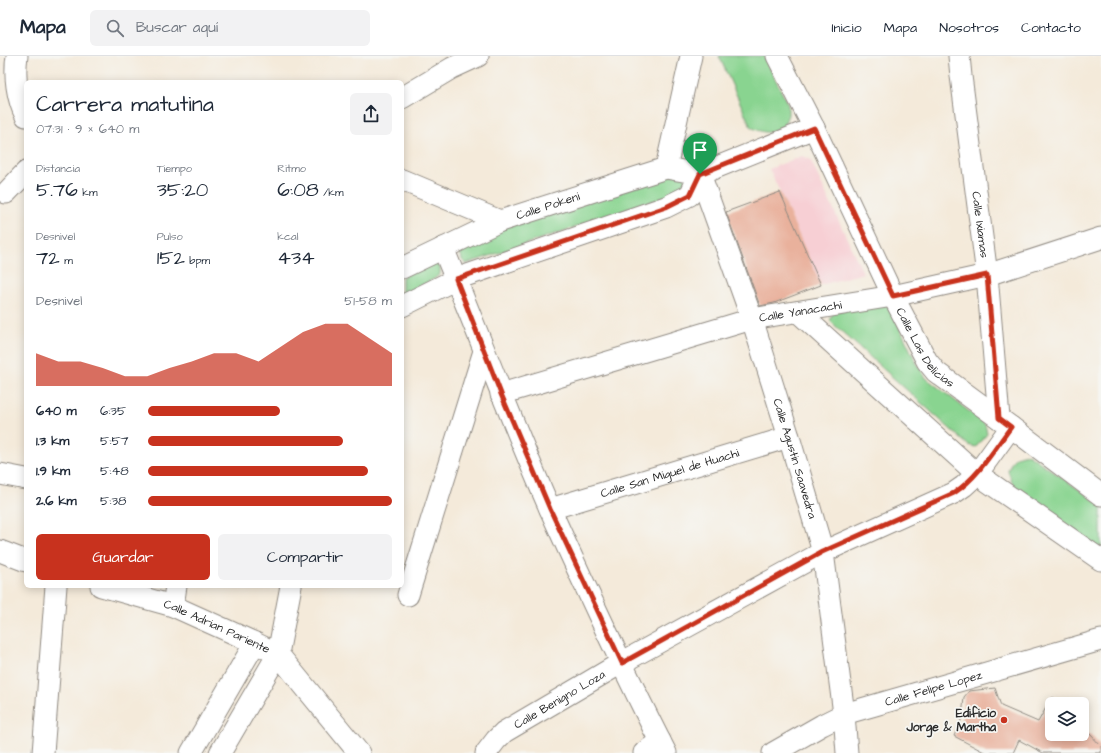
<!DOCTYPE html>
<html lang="es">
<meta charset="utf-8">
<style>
body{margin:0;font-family:"Architects Daughter",sans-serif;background:#f2f2f3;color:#1f2937;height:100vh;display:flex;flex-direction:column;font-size:15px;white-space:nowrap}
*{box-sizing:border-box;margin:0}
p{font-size:13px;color:#747a83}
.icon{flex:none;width:22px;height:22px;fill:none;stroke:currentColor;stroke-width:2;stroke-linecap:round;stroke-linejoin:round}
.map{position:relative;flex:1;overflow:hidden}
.details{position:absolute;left:24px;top:24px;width:380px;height:508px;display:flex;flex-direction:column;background:#fff;border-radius:6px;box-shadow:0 2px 10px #0003}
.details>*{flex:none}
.fabs{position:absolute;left:1045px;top:641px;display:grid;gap:8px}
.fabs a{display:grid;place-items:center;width:44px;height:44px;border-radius:6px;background:#fff;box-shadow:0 2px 10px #0003;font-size:20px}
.pin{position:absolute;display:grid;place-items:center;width:34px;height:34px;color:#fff;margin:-41px -17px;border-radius:50% 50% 50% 0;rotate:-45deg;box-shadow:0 0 4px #0007}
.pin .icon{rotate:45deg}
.round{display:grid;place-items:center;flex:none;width:42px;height:42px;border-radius:6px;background:#f2f2f3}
.head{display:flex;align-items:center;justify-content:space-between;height:68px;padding:0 12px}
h1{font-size:22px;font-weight:600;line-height:30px}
.stats{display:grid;grid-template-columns:repeat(3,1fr);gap:6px;height:68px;padding:4px 12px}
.stats div{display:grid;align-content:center}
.stats b{font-size:20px;font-weight:600}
.stats small{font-size:11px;font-weight:400}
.stats p{font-size:11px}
.chart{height:112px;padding:8px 12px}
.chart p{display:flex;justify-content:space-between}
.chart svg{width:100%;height:72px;margin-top:4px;fill:#c8321e;opacity:.7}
.button{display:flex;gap:8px;margin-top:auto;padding:8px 12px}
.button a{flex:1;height:46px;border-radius:6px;background:#c8321e;color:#fff;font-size:16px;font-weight:600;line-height:46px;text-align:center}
.button a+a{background:#f2f2f3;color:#1f2937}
ul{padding:0 12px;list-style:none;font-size:13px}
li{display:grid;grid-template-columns:64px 48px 1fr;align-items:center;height:30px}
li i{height:10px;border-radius:5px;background:#c8321e}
header{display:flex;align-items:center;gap:24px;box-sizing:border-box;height:56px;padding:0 20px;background:#fff;border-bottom:1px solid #e0e1e3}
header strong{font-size:19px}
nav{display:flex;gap:22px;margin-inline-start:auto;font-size:14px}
.search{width:280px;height:36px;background:#f2f2f3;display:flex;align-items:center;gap:10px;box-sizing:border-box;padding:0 14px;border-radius:6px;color:#747a83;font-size:15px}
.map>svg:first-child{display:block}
.built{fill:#f7cfd4}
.green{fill:#89d490;stroke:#5a805e}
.building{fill:#e9b19c}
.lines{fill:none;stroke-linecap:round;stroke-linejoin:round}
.minor-casing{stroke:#908a82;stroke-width:23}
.minor{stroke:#fff;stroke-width:21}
.route-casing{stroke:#fff;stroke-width:8}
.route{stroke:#c8321e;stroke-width:5}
.poi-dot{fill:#c8321e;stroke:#f6f6f2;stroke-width:1.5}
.labels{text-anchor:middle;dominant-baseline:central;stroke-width:3.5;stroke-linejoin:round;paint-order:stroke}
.street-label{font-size:12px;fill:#2b2b2b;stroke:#f6f6f2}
.poi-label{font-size:12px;font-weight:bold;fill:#2b2b2b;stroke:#f6f6f2;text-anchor:end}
</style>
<header>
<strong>Mapa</strong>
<div class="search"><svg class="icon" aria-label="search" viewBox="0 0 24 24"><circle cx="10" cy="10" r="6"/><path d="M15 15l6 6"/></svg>Buscar aquí</div>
<nav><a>Inicio</a><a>Mapa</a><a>Nosotros</a><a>Contacto</a></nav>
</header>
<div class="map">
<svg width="1101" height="697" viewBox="0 0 1101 697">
<rect width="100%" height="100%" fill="#f6f6f2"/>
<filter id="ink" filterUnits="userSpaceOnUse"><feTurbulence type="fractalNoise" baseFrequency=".025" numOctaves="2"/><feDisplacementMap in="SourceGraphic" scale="8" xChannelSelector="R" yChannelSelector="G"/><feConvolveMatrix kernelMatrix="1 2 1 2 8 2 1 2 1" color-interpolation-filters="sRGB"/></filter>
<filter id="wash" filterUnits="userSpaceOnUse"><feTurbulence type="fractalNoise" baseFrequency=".012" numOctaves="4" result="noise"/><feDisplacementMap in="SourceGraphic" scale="16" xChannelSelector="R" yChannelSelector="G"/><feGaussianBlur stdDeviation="0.9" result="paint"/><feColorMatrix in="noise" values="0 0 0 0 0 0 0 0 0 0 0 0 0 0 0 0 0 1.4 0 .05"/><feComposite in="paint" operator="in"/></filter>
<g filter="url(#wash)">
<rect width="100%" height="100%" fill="#f4eada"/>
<polygon class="built" points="802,100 810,103 863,217 821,229 780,136 769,113"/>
<g class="green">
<path d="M 719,0 L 764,0 L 788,49 L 788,59 L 783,71 C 770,78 765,78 751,71 Z"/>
<polygon points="679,117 686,121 685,134 466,208 462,204 460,194 506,171"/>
<polygon points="437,207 440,212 440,218 434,223 402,239 402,221 431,208"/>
<polygon points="882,247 890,252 918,310 926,322 985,368 987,378 976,391 968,389 830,265 833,256"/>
<path d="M 1028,398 L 1101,449 L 1101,494 L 1013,429 L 1008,415 C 1013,402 1014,400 1028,398 Z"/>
</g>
<g id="blocks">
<g class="building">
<polygon points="780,136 821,229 774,247 760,250 726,156"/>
<polygon points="995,632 1001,650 1038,666 1052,641 1052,678 1090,678 1101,690 1101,697 1043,697 1019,684 1013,697 986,697 954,680 962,662 964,641 969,635"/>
</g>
</g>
</g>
<g filter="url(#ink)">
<use href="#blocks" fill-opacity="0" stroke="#908a82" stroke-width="1"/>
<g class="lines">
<g class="minor-casing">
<g id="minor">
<path d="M 17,0 C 14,19 17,43 26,60"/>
<path id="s1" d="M 777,0 L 814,72 L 893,240 L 927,305 L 936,316 L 1011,371 L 1101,439"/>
<path id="s2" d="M 959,0 L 961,20 L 987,219 L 999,362"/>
<polyline points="402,42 452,12 478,0"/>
<polyline points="666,112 691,0"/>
<path id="s3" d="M 700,118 L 752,263 L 789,381 L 823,496 L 844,658 L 847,697"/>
<polyline points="402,124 500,165"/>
<polyline points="6,137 26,116"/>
<path d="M 443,192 C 479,279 512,367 550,453 C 587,535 625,617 666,697"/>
<path id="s4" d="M 402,212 L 500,165 L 666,112 L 700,118 L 814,72"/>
<polyline points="402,250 456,223 666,151 690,139 700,118"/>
<polyline points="798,256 977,418 1101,504"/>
<path id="s5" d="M 501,338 L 752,263 L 893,240 L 987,219 L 1101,182"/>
<polyline points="0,418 26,423"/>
<path id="s6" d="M 550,453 L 789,381"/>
<polyline points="0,495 26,505"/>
<path id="s7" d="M 101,530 L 173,550 L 255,587 L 278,598 L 359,697"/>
<polyline points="408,539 484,295"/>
<polyline points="173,550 176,530"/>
<polyline points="43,697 56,530"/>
<polyline points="191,697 255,587"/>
<polyline points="220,697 278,598 291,530"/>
<path id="s8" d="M 486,697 L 496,684 L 504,676 L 621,607 L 823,496 L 954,437 L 964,430 L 977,418 L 1011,371"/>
<polyline points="644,697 660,685"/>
<path id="s9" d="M 773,697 L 822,669 L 844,658 L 1101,584"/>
</g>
</g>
<use href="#minor" class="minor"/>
</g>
</g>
<g class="lines" filter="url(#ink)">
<g class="route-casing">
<path id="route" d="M 814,72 L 893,240 L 987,219 L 999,362 L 1011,371 C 993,395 979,420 954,437 L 822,496 L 622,607 L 550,453 L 501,338 L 456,223 L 666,151 L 690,139 L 700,118 Z"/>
</g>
<use href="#route" class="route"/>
</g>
<circle class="poi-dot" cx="1004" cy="664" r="4"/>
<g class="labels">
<g class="street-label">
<text stroke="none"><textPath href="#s4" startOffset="159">Calle Pokeni</textPath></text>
<text stroke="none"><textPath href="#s2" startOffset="170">Calle Ixiamas</textPath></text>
<text stroke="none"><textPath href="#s5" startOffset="311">Calle Yanacachi</textPath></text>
<text stroke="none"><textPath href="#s1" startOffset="328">Calle Las Delicias</textPath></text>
<text stroke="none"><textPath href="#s3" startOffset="300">Calle Agustin Saavedra</textPath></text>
<text stroke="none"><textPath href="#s6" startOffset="125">Calle San Miguel de Huachi</textPath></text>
<text stroke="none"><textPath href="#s7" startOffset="123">Calle Adrian Pariente</textPath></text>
<text stroke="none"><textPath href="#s9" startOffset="174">Calle Felipe Lopez</textPath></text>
<text stroke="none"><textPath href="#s8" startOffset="92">Calle Benigno Loza</textPath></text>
</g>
<g class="poi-label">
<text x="996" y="657">Edificio<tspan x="996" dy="14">Jorge &amp; Martha</tspan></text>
</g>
</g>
</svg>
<div class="fabs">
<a><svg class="icon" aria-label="layers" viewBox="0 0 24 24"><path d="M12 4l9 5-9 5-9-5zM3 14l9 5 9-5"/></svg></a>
</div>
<div class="pin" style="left:700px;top:118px;background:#1e9e55"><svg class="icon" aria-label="arrive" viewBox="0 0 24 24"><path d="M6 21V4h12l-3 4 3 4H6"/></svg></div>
<section class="details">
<div class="head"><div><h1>Carrera matutina</h1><p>07:31 · 9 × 640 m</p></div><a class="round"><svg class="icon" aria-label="share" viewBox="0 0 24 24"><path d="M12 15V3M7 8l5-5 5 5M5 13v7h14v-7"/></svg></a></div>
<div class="stats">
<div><p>Distancia</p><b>5.76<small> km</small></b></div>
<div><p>Tiempo</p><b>35:20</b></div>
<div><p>Ritmo</p><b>6:08<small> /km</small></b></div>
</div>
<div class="stats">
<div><p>Desnivel</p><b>72<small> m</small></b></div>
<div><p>Pulso</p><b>152<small> bpm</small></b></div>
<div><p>kcal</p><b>434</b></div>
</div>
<div class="chart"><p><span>Desnivel</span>51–58 m</p>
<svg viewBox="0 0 160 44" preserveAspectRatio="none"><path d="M0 44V24L10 29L20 29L30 33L40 38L50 38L60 33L70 29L80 24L90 24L100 29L110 20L120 11L130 6L140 6L150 15L160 24V44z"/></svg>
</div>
<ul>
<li><b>640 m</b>6:35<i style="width:54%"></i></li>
<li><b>1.3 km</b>5:57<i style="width:80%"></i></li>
<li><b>1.9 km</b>5:48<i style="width:90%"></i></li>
<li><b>2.6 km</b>5:38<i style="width:100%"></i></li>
</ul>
<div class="button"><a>Guardar</a><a>Compartir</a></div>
</section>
</div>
